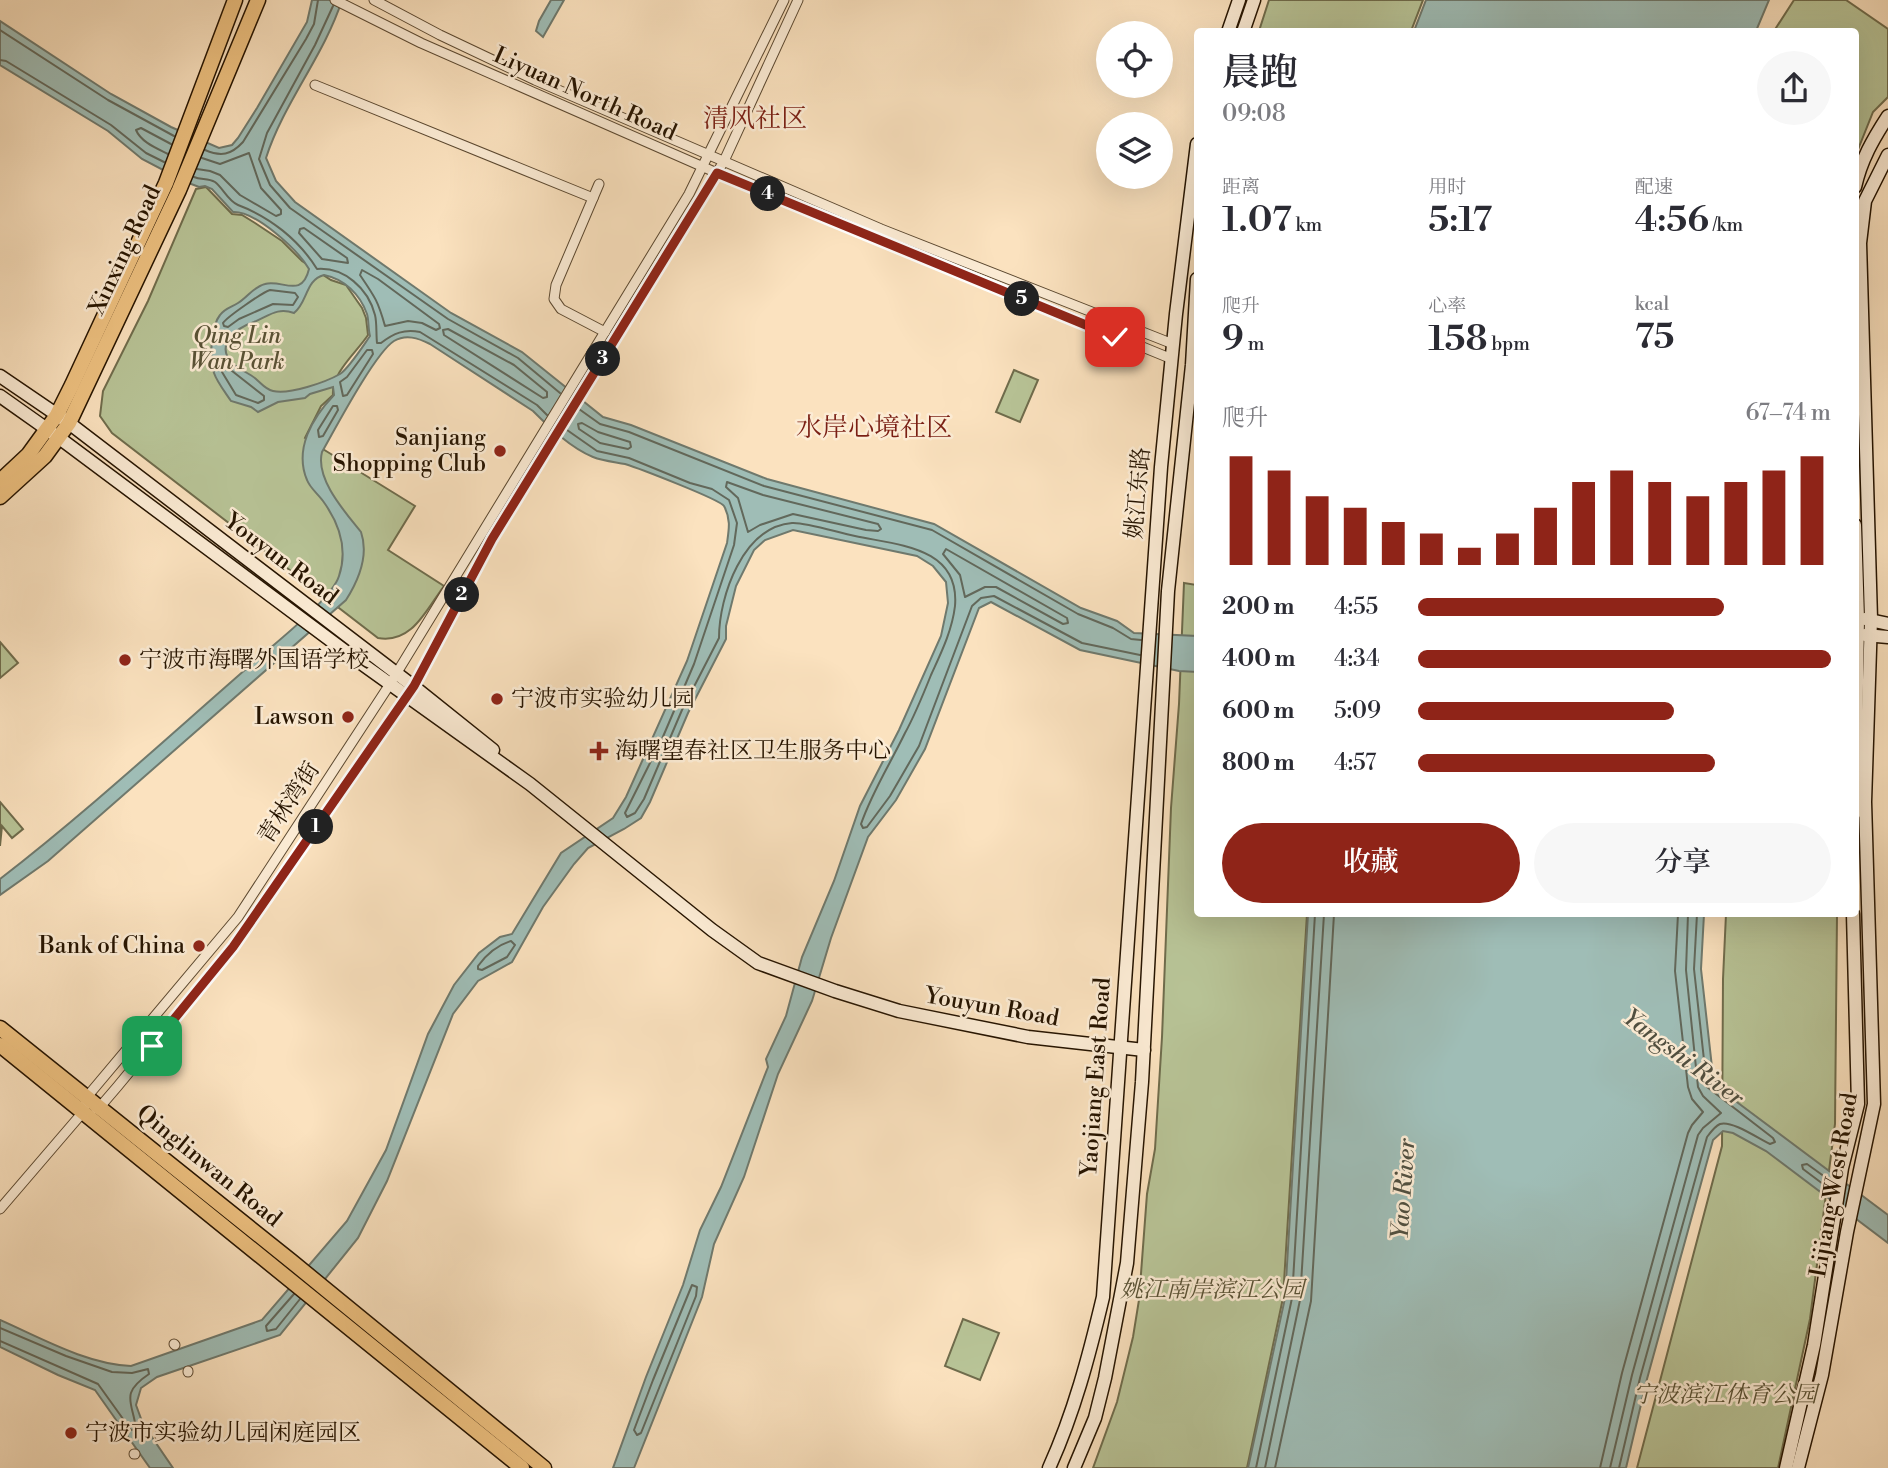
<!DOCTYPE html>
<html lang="zh">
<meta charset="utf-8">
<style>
body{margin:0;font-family:"Libre Bodoni","Noto Serif SC",serif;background:#f7f7f7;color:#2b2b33;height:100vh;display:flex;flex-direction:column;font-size:26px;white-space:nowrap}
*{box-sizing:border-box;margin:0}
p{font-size:23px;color:#7c7c81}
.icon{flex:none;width:38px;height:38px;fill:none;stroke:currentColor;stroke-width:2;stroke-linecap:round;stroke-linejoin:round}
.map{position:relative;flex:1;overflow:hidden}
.panel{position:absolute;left:1194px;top:28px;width:665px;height:889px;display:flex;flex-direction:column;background:#fff;border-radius:7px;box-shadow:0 7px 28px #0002}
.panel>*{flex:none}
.buttons{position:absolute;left:1096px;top:21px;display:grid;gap:14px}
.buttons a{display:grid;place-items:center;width:77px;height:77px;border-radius:50%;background:#fff;box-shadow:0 7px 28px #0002;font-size:35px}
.pin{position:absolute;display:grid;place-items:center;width:60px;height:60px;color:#fff;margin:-30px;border-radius:14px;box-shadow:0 4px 10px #0006}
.km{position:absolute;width:35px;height:35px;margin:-18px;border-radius:50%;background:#222;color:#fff;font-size:19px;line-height:35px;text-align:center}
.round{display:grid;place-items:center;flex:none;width:74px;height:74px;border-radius:37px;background:#f7f7f7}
.summary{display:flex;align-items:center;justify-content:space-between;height:119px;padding:0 28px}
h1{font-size:38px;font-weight:600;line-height:52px}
.stats{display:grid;grid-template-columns:repeat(3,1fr);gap:10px;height:119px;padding:7px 28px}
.stats div{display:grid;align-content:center}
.stats b{font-size:35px;font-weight:600}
.stats small{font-size:19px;font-weight:400}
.stats p{font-size:19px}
.chart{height:196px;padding:14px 28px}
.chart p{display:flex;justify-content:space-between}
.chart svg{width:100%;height:126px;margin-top:7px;stroke:#8f2418;stroke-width:6}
.button{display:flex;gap:14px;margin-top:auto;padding:14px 28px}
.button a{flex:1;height:80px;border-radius:42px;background:#8f2418;color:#fff;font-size:28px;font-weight:600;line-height:80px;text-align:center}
.button a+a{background:#f7f7f7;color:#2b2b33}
ul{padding:0 28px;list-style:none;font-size:23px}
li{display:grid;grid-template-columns:112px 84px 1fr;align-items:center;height:52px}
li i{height:18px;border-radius:9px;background:#8f2418}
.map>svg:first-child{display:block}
.green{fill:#b8c497;stroke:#6f6c4c;stroke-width:2}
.water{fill:#9fbdb6;stroke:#6f796d;stroke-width:2;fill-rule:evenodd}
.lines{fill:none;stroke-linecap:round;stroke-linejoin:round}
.shore{stroke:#62685b;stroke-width:2}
.street-casing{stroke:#5b4830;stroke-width:11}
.secondary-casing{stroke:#261400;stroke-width:15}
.primary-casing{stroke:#261400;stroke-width:17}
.street{stroke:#fcecd5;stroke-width:9}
.secondary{stroke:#fcecd5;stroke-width:12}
.primary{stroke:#eec180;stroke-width:14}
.route-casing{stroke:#fff;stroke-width:14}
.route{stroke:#8f2418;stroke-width:9}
.poi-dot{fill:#8f2418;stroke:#fcecd5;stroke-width:2.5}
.labels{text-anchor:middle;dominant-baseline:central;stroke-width:5;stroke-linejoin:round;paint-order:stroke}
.street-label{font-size:23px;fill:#261400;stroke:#fcecd5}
.park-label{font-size:23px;font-style:italic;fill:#595235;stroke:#fcecd5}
.poi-label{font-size:23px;fill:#261400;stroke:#fcecd5;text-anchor:start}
.water-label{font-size:24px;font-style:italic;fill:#504f40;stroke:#fcecd5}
.quarter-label{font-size:26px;fill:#7a1f14;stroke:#fcecd5}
</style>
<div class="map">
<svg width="1888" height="1468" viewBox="0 0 1888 1468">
<rect width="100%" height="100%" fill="#fbe2bf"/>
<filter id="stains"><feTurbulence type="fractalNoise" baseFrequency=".00286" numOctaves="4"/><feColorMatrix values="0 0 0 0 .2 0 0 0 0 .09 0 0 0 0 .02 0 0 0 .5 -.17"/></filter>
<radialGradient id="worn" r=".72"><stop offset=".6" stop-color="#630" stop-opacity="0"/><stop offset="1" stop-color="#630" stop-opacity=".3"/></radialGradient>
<g class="green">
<polygon points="1269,0 1423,0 1411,31 1259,31"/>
<polygon points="1794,0 1846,0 1888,29 1888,97 1873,112 1855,157 1855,32 1774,31"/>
<path d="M 206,187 L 232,214 L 242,215 L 255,223 L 282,241 L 302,261 L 331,280 L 346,285 L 362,308 L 366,318 L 368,335 C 357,352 331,373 333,395 L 321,406 L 305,438 L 415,506 L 388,550 L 444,586 C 426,610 412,644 378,638 L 112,433 L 100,416 L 103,391 L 148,301 L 196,189 Z"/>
<polygon points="1014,370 1038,380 1020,422 996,412"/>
<polygon points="1184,583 1197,585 1197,914 1307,914 1283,1298 1247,1468 1093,1468 1117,1402 1133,1337 1139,1300 1147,1194 1155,1149 1162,1037 1171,808 1179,704"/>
<polygon points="0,642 18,663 0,678"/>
<polygon points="0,802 23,829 12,838 2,826 0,846"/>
<polygon points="1726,914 1837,914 1835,1124 1810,1319 1778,1468 1637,1468 1722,1146 1723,979"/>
<polygon points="963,1319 999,1333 980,1380 945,1366"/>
</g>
<g class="water">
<path d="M 312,0 L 342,0 C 324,56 284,102 266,158 L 276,181 L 295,202 L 451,313 L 522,352 L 603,417 L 631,425 L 767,479 L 934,524 L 1081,608 L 1117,621 L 1134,633 L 1197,636 L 1197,672 L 1179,671 L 1080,650 L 991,602 L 979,608 L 925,749 L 896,800 L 868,837 L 831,938 L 812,1001 L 778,1074 L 744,1177 L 714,1244 L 702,1297 L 634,1468 L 613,1468 L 646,1377 L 683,1285 L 700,1230 L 721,1187 L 768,1067 L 766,1059 L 786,1016 L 802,957 L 834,881 L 860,806 L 899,730 L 941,636 L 948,603 L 946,582 L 933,566 L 917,556 L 793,530 L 765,540 L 754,550 L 736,586 L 726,626 L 726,639 L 688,713 L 650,802 L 641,818 L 624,829 L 588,848 L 574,864 L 543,907 L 512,962 L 478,981 L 453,1014 L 387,1181 L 358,1238 L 280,1335 L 157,1377 L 141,1388 L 136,1405 L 143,1424 L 173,1468 L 150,1468 L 95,1390 L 58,1375 L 0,1347 L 0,1320 C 41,1338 86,1364 131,1366 L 262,1320 L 347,1221 L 386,1150 L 428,1034 L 454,985 L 479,953 L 500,937 L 512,934 L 561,853 L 613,818 L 626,797 L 687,661 L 727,543 C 729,529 731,519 724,506 C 719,499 638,468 625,464 C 615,462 603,461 593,457 C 571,448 550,428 533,411 L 430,344 C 418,338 406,334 394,341 C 375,353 335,429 322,452 C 315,479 345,512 361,532 C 369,555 358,581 346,600 L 48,861 L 0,895 L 0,879 C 88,811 170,735 254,662 C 274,644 332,599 339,576 C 348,549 339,523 323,501 C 318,494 310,488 307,480 C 294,449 312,418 334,395 L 333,387 L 310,394 L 305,398 L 278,402 L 258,412 L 251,407 L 231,401 C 225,392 217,382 214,373 C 209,359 211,326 220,315 C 225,308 232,307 238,303 C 248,297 253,287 265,284 C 282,279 302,299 309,269 C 298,250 256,211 233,212 L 212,189 L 205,186 L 199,187 L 186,182 L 142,159 L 108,131 L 0,65 L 0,21 L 111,94 L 171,127 L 219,148 L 232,145 L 238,138 L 257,108 L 307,22 ZM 324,275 C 344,279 360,294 367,314 C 369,321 368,329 370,336 C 363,346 349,368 340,374 C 326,382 289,395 273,391 C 265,389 262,384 256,379 C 249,373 240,370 233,364 C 214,345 236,328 254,322 C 269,316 277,307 294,313 C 308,302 305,280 324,275 Z"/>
<polygon points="551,0 564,0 543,37 536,31 539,21"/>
<polygon points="1426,0 1769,0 1756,31 1414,31"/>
<polygon points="1308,914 1704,914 1701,969 1714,1085 1888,1215 1888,1243 1766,1151 1733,1133 1723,1131 1713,1140 1647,1379 1626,1468 1248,1468 1285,1298"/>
</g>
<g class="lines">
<g class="shore">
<polyline points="333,6 315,45 267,133 259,159 270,185 290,208 327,234 448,319 518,358 560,393"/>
<polyline points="0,30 108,100 174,136"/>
<polyline points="0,60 6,61 111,125 146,153 164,162"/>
<path d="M 205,150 C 221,157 231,155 243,142 L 306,39 L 314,24 L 318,0"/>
<path d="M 168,154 C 156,148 141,142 136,130 L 141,128 L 171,144"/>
<polyline points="197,169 210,171 220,175 240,195 276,216 281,214 281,210 261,188 249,153 220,164 202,158"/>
<path d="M 194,177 C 201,180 208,178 215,182 C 223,188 228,201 238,205 C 270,217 299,240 317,269 C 344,267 368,288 375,315 C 377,323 376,334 377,343 L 381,343 C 394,333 404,329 420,332 L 537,405 L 547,415"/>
<polygon points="304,228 347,258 348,263 322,259 299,233 300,229"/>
<path d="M 362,270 L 378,279 L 439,324 L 440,328 L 436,330 L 422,323 L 408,321 L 385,326 C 378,301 375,297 360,275 Z"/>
<path d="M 270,290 L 295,293 L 298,297 L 293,305 L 273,304 L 239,319 L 228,327 L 224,326 L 223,323 C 227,317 263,292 270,290 Z"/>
<polygon points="448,329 514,365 547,392 547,397 543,398 444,335 443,330"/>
<polygon points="367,350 372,350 373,354 347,395 343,396 340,382 347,377"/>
<polygon points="223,368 227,367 264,396 264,400 258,403 236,395 222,372"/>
<polygon points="333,406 337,406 338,410 323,436 319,437 318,430"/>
<polyline points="579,409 600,424 629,432 764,486 932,530 1078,614 1113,628 1131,639 1141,640"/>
<polygon points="582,423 598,432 630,442 631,447 628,449 600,443 579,429 578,424"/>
<path d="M 567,430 L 597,451 L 629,458 L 690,483 L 712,489 L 729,500 L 737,523 L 734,545 L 694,664 L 662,739 L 625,813 L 627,817 L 635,813 L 644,799 L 682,710 L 719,638 C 719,596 743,527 792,523 C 806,522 839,533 855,536 C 896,545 960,546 955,606 C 952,631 941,653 931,675 C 923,695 915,715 905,733 C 890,764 872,792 861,824 L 863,828 L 867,827 L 890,796 L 919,746 L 972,606 L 981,598 L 994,596 L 1082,643 L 1140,655"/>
<polygon points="727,482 763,495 878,524 881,529 878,531 866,530 793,514 760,525 748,532 738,498 726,487"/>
<polygon points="946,549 1067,618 1068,623 1063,624 996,587 985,587 965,597 960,575 943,554"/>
<path d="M 511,941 L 515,945 L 507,957 L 482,970 L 478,969 L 478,966 C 486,955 498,945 511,941 Z"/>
<polyline points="1831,1190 1803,1169 1802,1165 1807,1164 1832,1182"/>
<polygon points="692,1285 697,1287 696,1296 641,1433 637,1435 634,1430 653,1380"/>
<polyline points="294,1294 266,1326 267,1331 276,1329 300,1299"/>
<path d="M 0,1328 L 66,1356 L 112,1372 L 132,1373 L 148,1369 L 149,1374 C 119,1394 133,1402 136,1429 L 131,1430 L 98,1384 L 0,1341"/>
<polyline points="1256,1468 1292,1298 1315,914"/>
<polyline points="1265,1468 1300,1300 1324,914"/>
<polyline points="1275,1468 1311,1301 1334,914"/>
<polyline points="1600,1468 1622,1373 1688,1133 1692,1125 1703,1112 1692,1099 1688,1087 1675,971 1678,914"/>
<polyline points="1610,1468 1632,1375 1698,1135 1703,1128 1721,1113 1703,1096 1698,1087 1686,970 1688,914"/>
<path d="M 1619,1468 L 1640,1378 L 1707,1137 C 1710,1133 1715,1126 1720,1124 C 1732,1120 1759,1139 1770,1144 L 1775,1142 L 1773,1138 L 1707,1087 L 1694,969 L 1697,914"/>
</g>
<g class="street-casing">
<g id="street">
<polyline points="335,0 421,43 717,173 1172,359"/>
<polyline points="374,0 440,35 535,80 881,229 1173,344"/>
<polyline points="315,85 593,198"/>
<polyline points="599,184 556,285 554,299 561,309 605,332"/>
<polyline points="96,1109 99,1108 117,1087 233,947 413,686 493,539 724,161 798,0"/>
<polyline points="0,1209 84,1111 86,1098 238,917 390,684 689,194 784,0"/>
<polyline points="174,1344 175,1345"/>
<polyline points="188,1371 188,1372"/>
<polyline points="160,1436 160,1435"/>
<polyline points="134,1454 135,1454"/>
</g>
</g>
<g class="secondary-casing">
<g id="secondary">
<polyline points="1228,32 1239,0"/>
<polyline points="1243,32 1254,0"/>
<path d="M 1855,187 C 1861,160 1873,139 1888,116"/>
<polyline points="0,376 69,423 413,686 493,750"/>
<polyline points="0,396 58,437 365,666 530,784 712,930 758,963 835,991 899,1011 1028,1037 1144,1050"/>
<polyline points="1855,525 1858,619 1855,813"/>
<polyline points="1865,619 1888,624"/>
<polyline points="1865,635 1888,637"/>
<path d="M 1049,1468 C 1074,1413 1089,1356 1103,1297 L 1161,467 L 1176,314 L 1197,144"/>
<polyline points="1074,1468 1095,1418 1105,1378 1127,1263 1142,1082 1168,591 1192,365 1197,279"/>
<polyline points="1786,1468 1814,1345 1842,1168 1858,1104 1853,914"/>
<polyline points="1798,1468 1822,1375 1847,1232 1874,1104 1865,802 1871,619 1860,243 1865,201 1888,155"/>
</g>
</g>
<g class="primary-casing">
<g id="primary">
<polyline points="0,481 28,455 57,415 72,385 166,183 235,0"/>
<polyline points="0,497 45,456 69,423 179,190 258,0"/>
<polyline points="0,1028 291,1261 544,1468"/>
<polyline points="0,1045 522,1468"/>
</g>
</g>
<use href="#street" class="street"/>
<use href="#secondary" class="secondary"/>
<use href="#primary" class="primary"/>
</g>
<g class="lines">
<g class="route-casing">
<polyline id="route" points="152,1046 233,947 414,686 492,539 717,173 1115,337"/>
</g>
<use href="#route" class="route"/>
</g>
<g class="poi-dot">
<circle cx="500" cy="451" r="7"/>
<circle cx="125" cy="660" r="7"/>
<circle cx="497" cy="699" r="7"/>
<circle cx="348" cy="717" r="7"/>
<path d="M595.5 740.5h7v7h7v7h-7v7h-7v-7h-7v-7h7z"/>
<circle cx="199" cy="946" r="7"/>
<circle cx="71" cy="1433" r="7"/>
</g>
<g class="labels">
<g class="street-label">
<text transform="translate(585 94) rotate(24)">Liyuan North Road</text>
<text transform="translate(125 250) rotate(-65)">Xinxing Road</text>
<text transform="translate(1138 493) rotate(-85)">姚江东路</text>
<text transform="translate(281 559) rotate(37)">Youyun Road</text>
<text transform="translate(289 803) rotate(-57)">青林湾街</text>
<text transform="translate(992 1007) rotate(10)">Youyun Road</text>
<text transform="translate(1096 1077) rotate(-86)">Yaojiang East Road</text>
<text transform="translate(209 1166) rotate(39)">Qinglinwan Road</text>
<text transform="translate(1834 1185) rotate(-80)">Lijiang West Road</text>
</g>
<g class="park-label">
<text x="237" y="336">Qing Lin<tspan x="237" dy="26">Wan Park</tspan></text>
<text x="1212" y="1290">姚江南岸滨江公园</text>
<text x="1725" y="1395">宁波滨江体育公园</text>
</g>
<g class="poi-label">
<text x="486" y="438" text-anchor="end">Sanjiang<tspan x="486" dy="26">Shopping Club</tspan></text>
<text x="139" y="660">宁波市海曙外国语学校</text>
<text x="511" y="699">宁波市实验幼儿园</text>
<text x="334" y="717" text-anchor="end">Lawson</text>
<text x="615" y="751">海曙望春社区卫生服务中心</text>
<text x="185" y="946" text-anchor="end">Bank of China</text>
<text x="85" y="1433">宁波市实验幼儿园闲庭园区</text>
</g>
<g class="water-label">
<text transform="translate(1683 1058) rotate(37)">Yangshi River</text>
<text transform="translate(1404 1189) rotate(-86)">Yao River</text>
</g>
<g class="quarter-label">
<text x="755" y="119">清风社区</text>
<text x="874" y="428">水岸心境社区</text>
</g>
</g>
<rect width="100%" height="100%" filter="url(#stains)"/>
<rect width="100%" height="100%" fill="url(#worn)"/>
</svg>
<div class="buttons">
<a><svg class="icon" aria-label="locate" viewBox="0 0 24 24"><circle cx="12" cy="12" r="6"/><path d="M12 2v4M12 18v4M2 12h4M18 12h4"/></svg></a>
<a><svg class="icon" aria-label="layers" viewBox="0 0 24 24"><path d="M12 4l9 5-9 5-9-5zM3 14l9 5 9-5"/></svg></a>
</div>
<div class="pin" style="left:152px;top:1046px;background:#1e9e55"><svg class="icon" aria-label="arrive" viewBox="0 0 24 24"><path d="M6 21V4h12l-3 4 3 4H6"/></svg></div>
<div class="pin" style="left:1115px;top:337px;background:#d93025"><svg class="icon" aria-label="check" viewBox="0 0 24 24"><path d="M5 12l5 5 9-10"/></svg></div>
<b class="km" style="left:316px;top:827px">1</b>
<b class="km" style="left:462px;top:595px">2</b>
<b class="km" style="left:603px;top:359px">3</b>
<b class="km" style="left:768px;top:194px">4</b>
<b class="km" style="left:1022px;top:299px">5</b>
<section class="panel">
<div class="summary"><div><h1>晨跑</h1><p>09:08</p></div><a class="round"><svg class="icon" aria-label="share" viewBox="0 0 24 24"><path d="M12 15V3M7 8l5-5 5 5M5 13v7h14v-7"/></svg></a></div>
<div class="stats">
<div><p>距离</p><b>1.07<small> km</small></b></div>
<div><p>用时</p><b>5:17</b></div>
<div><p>配速</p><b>4:56<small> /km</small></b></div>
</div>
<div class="stats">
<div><p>爬升</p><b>9<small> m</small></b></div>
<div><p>心率</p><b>158<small> bpm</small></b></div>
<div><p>kcal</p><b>75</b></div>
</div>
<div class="chart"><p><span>爬升</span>67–74 m</p>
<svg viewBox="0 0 160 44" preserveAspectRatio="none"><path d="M5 44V6M15 44V11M25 44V20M35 44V24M45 44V29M55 44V33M65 44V38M75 44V33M85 44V24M95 44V15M105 44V11M115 44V15M125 44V20M135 44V15M145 44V11M155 44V6"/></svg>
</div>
<ul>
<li><b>200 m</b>4:55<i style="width:74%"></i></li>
<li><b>400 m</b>4:34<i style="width:100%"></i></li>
<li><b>600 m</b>5:09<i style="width:62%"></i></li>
<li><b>800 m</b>4:57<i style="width:72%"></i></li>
</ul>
<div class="button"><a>收藏</a><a>分享</a></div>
</section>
</div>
